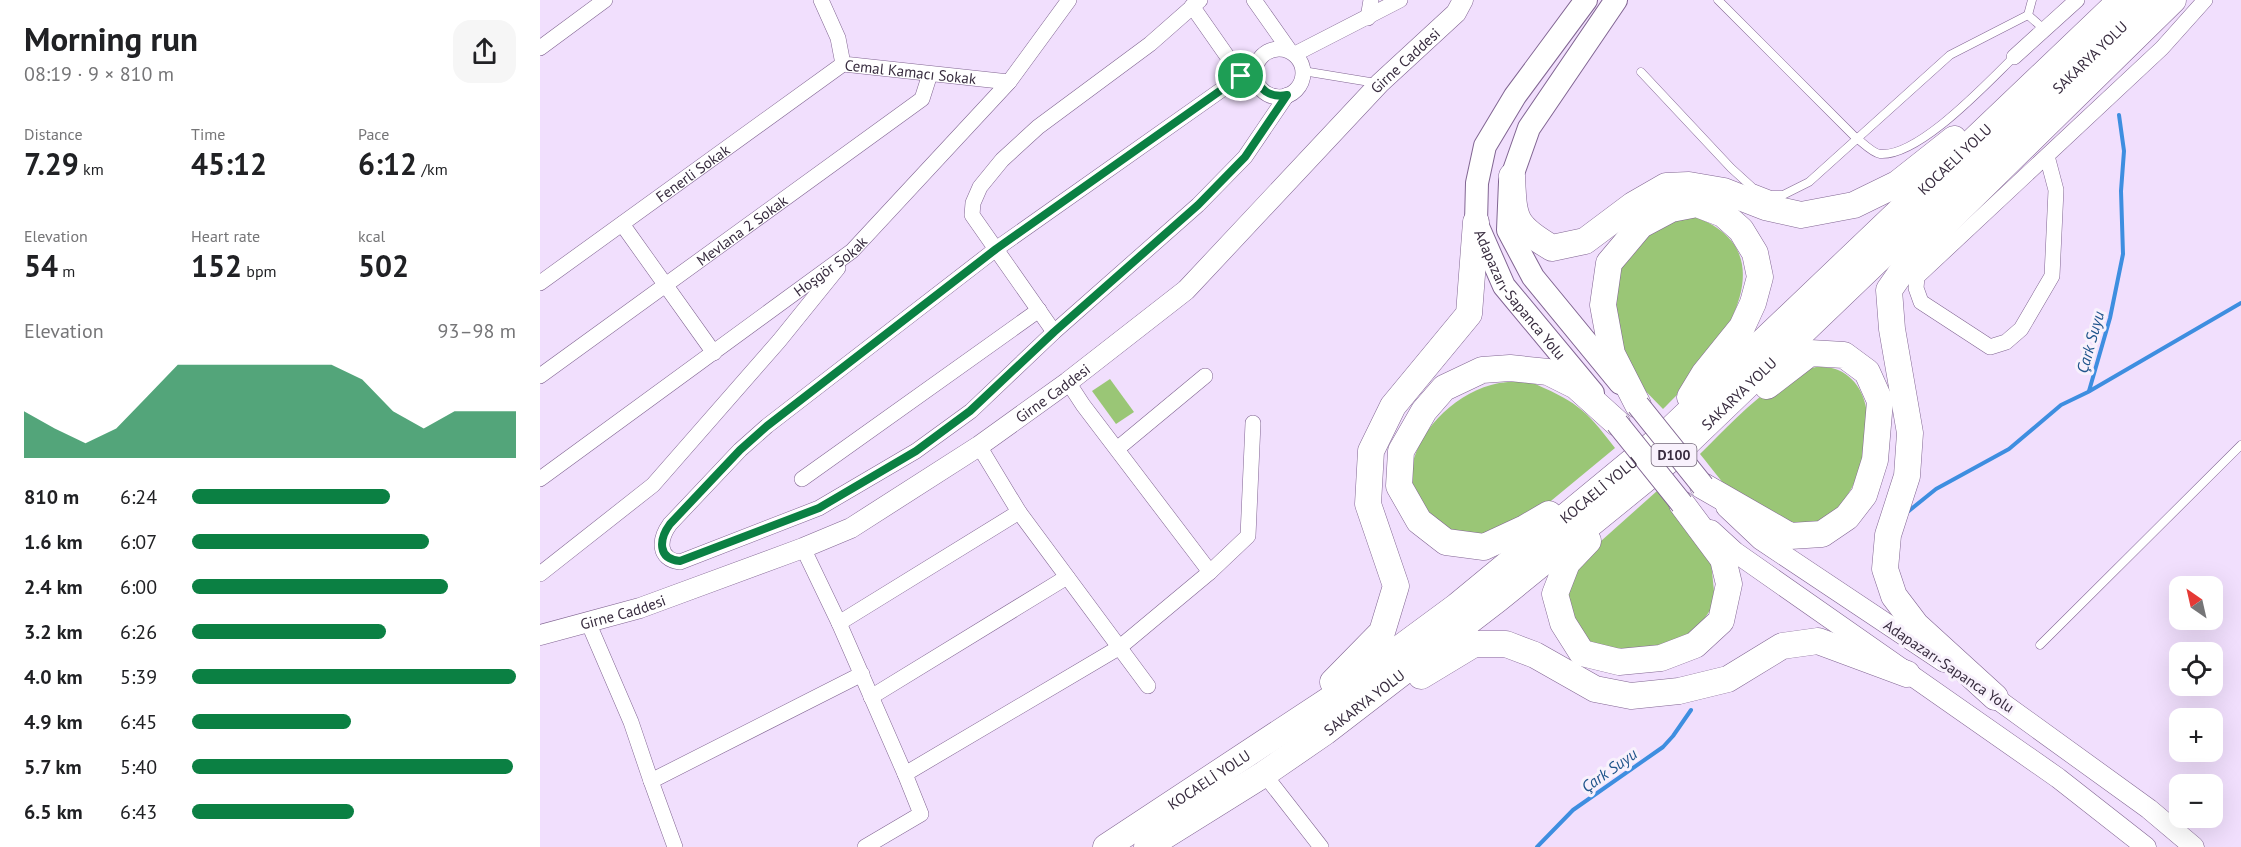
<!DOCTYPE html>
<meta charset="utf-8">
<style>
body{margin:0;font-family:"PT Sans",sans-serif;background:#f6f6f6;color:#202124;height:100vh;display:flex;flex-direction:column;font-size:22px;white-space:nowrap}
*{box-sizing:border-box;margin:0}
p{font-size:20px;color:#757577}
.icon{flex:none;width:33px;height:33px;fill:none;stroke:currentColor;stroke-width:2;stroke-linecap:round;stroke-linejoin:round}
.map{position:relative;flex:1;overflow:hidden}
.details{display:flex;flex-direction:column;background:#fff;width:540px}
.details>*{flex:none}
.needle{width:39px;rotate:326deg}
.fabs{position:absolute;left:1629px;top:576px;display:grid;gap:12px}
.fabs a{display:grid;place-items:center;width:54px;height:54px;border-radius:12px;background:#fff;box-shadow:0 6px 24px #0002;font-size:30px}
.pin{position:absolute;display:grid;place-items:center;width:51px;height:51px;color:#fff;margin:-26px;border:3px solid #fff;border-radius:50%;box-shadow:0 2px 6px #0007}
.round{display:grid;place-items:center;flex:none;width:63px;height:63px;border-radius:18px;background:#f6f6f6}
.headline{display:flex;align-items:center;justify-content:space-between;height:102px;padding:0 24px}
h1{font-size:33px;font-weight:700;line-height:45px}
.metrics{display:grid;grid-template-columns:repeat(3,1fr);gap:9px;height:102px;padding:6px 24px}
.metrics div{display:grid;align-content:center}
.metrics b{font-size:30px;font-weight:700}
.metrics small{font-size:16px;font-weight:400}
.metrics p{font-size:16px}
.chart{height:168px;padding:12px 24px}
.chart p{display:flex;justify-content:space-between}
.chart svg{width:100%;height:108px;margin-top:6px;fill:#0b8043;opacity:.7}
ul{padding:0 24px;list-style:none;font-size:20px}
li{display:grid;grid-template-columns:96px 72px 1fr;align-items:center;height:45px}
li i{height:15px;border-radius:8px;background:#0b8043}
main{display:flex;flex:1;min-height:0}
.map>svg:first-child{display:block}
.green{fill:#9ac676}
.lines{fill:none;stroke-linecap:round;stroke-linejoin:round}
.stream{stroke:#3e8ee0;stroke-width:4}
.lane-casing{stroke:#816592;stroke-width:9}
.street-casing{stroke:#816592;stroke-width:16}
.secondary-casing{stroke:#816592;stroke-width:21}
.primary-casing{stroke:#816592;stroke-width:24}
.highway-casing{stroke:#816592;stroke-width:27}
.lane{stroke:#fff;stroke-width:8}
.street{stroke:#fff;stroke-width:15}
.secondary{stroke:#fff;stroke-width:20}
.primary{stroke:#fff;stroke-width:22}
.highway{stroke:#fff;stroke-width:26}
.primary-bridge-casing{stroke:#816592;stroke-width:24;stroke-linecap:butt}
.primary-bridge{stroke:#fff;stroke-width:22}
.route-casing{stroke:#fff;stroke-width:12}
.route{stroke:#0b8043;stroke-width:8}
.labels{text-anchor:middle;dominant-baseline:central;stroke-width:6;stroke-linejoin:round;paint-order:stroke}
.shield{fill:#f8f1fc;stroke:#726778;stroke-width:1.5}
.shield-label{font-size:14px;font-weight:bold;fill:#382c3f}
.street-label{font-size:15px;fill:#382c3f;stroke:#f8f1fc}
.water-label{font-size:16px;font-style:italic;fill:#20558c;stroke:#f8f1fc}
</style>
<main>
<section class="details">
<div class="headline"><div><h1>Morning run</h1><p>08:19 · 9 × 810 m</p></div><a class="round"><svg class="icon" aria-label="share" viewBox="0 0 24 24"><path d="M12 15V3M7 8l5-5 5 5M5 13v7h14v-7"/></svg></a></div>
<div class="metrics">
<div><p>Distance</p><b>7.29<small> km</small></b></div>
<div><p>Time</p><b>45:12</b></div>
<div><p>Pace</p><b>6:12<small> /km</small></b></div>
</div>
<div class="metrics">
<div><p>Elevation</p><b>54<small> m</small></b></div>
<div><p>Heart rate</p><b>152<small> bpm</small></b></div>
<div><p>kcal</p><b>502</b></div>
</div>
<div class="chart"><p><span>Elevation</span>93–98 m</p>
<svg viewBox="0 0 160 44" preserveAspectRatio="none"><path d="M0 44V25L10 32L20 38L30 32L40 19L50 6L60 6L70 6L80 6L90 6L100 6L110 12L120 25L130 32L140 25L150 25L160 25V44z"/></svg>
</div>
<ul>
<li><b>810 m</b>6:24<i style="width:61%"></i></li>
<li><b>1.6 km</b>6:07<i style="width:73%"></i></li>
<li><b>2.4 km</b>6:00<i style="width:79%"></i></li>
<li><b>3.2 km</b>6:26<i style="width:60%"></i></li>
<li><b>4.0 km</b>5:39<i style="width:100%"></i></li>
<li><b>4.9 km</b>6:45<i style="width:49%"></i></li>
<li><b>5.7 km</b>5:40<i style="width:99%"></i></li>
<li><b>6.5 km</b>6:43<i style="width:50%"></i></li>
</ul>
</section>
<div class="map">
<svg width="1701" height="847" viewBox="0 0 1701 847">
<rect width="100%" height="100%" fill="#f1dffd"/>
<g class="green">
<path d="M 1149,215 C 1260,250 1173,361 1123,409 L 1087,372 L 1067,290 L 1099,235 Z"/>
<path d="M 1276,367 C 1283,367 1291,367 1298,370 C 1354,394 1323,509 1275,522 C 1259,526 1245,523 1230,517 C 1223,514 1211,512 1205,506 C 1188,491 1174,471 1160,454 C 1192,423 1231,377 1276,367 Z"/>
<polygon points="570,379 594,412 576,424 552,391"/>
<path d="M 988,381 C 1035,401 1044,407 1075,448 L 1006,505 L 916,546 L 872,502 C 872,493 870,483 871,474 C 875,433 912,396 951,385 C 962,381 976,382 988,381 Z"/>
<polygon points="1117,491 1159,540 1171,562 1174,591 1171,609 1160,625 1151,633 1106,652 1050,649 1020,607 1042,558"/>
</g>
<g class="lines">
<g class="stream">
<polyline points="1549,391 1570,318 1583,254 1581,191 1584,151 1579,115"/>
<polyline points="1365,514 1396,489 1469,449 1521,405 1548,392 1701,303"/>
<polyline points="997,847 1033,810 1123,747 1133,736 1151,710"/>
</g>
<g class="lane-casing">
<g id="lane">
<path d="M 1178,0 L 1314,136 C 1321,141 1332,153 1340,154 C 1379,157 1447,83 1474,57"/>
<polyline points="1492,0 1488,15 1505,30"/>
<polyline points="763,71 836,83"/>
<polyline points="1101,72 1191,168 1213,188 1231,195 1243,195 1269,182 1410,55 1488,15"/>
<polyline points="1500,645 1701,445"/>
</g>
</g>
<g class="street-casing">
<g id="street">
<path id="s1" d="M 281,0 L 298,38 L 303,64 L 469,82"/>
<polyline points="714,0 750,51"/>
<polyline points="652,6 701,76"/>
<polyline points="828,18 831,0"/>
<polyline points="0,48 65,0"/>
<circle cx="739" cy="73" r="24"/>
<polyline points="755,54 860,0"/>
<polyline points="1474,57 1537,0"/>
<path d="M 715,73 L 701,76 L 456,249 L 227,426 L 200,450 L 130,524 C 119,539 117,559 140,562 L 279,508 L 376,451 L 431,411 L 514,332 L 658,205 L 705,157 L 747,95"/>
<polyline points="1507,156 1516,190 1512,276 1481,329 1466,342 1450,347 1381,302 1376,288 1377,277 1622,48 1665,0"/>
<polyline points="82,224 174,353"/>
<path id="s2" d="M 0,283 L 303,64"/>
<polyline points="514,332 432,215 433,203 440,187 462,160 498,127 610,44 660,0"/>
<path id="s3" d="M 0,376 L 382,99 L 390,74"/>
<polyline points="528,382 543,405 670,572"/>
<polyline points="439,446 479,512 608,686"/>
<polyline points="577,449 665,376"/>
<path id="s4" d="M 0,479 L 312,251 L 469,82 L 529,0"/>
<polyline points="262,479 499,310"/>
<polyline points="263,548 299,623 365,774 580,647 670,572 708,536 713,423"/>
<polyline points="0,574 113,485 239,341 298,268"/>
<polyline points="48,622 91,722 111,781"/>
<polyline points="299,623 479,512"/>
<polyline points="331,697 527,577"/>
<polyline points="724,774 781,847"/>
<polyline points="135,847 111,781 322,674"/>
<polyline points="325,847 381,814 365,774"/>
</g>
</g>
<g class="secondary-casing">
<g id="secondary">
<polyline points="1186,507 1221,540 1404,662"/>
<polyline points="1171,530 1195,552 1518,778 1606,847"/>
<path id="s5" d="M 0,635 L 100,608 L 263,548 L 311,528 L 439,446 L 528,382 L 646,290 L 840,83 L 916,13 L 923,0"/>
<polyline points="1443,689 1609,809 1654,847"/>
</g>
</g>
<g class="primary-casing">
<g id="primary">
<path id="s6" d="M 1046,0 L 975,96 L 945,146 L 937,183 L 936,222 L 964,286 L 1053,393"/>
<polyline points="1076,0 989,128 970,182 968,230 993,277 1080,383"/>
</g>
</g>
<g class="highway-casing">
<g id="highway">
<path d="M 972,176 C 974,219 973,225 1012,248 L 1045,241 L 1093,205 L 1126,186 L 1149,185 L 1184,191 L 1225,207 L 1261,215 L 1314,205 L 1357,184 L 1414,139"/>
<polyline points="1098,405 1072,354 1063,305 1069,263 1101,225 1131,209 1157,204 1183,214 1201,230 1215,253 1220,277 1213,303 1202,327 1164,374 1150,397"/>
<polyline points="1163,486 1250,536 1282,534 1307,517 1324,495 1335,460 1340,401 1327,372 1304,355 1270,353 1227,386"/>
<polyline points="1009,514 985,528 944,547 906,542 879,521 859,486 861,451 884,411 904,388 942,370 970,368 1008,372 1036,386 1077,423"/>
<polyline points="1048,541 1027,563 1015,594 1023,623 1042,653 1079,662 1121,658 1155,645 1181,621 1189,584 1183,559 1142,504"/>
<polyline points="881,676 934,644 966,644 995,655 1055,689 1091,696 1139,691 1188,679 1242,646 1278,641 1367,674"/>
<polyline points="793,682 842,632 856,586 828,504 831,451 853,406 929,314 936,222"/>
<polyline points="1455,697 1376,625 1354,596 1345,569 1348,535 1367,476 1370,433 1352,329 1349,290 1374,254 1633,0"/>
<path id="s7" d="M 566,847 L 795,696 L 917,606 L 1128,432 L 1581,0"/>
<path id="s8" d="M 607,847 L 724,774 L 785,732 L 958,599 L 1129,460 L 1609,0"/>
</g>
</g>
<use href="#lane" class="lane"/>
<use href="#street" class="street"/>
<use href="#secondary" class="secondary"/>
<use href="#primary" class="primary"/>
<use href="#highway" class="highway"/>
<g class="primary-bridge-casing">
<g id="primary-bridge">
<polyline points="1098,405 1163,486"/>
<polyline points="1077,423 1142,504"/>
</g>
</g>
<use href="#primary-bridge" class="primary-bridge"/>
</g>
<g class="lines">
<g class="route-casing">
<path id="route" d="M 715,73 C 718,90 730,98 747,95 L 705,157 L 658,205 L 514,332 L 430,411 L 376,451 L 279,508 L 140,561 C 117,559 119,539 130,524 L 200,450 L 227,426 L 456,249 L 701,76 Z"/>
</g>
<use href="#route" class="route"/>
</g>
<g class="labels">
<rect class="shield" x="1111.5" y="444" width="45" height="22" rx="4.5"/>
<g class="shield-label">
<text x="1134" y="455">D100</text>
</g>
<g class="street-label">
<text stroke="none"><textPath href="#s8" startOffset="1233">SAKARYA YOLU</textPath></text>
<text stroke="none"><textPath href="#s5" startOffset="1058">Girne Caddesi</textPath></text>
<text stroke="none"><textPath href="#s1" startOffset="136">Cemal Kamacı Sokak</textPath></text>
<text stroke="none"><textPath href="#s7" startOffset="1095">KOCAELİ YOLU</textPath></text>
<text stroke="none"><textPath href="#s2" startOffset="188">Fenerli Sokak</textPath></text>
<text stroke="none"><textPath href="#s3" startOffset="249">Mevlana 2 Sokak</textPath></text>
<text stroke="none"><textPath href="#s4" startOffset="360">Hoşgör Sokak</textPath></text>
<text stroke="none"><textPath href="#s6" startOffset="340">Adapazarı-Sapanca Yolu</textPath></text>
<text stroke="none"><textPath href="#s5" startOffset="572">Girne Caddesi</textPath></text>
<text stroke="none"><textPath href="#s8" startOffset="747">SAKARYA YOLU</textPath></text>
<text stroke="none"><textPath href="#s7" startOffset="609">KOCAELİ YOLU</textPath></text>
<text stroke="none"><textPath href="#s5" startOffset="86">Girne Caddesi</textPath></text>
<text transform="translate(1409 666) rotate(34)">Adapazarı-Sapanca Yolu</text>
<text stroke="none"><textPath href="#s8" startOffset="261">SAKARYA YOLU</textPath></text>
<text stroke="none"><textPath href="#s7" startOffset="123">KOCAELİ YOLU</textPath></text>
</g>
<g class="water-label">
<text transform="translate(1550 342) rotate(-74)">Çark Suyu</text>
<text transform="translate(1069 770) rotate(-35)">Çark Suyu</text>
</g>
</g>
</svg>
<div class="fabs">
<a><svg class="needle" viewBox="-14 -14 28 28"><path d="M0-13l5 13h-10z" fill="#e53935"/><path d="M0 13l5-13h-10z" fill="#757577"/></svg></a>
<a><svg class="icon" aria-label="locate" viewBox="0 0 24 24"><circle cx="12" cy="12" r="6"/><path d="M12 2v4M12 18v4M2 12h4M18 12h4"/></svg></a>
<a>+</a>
<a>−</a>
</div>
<div class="pin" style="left:701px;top:76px;background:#1e9e55"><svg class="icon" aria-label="arrive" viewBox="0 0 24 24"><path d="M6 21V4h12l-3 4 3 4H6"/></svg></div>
</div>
</main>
